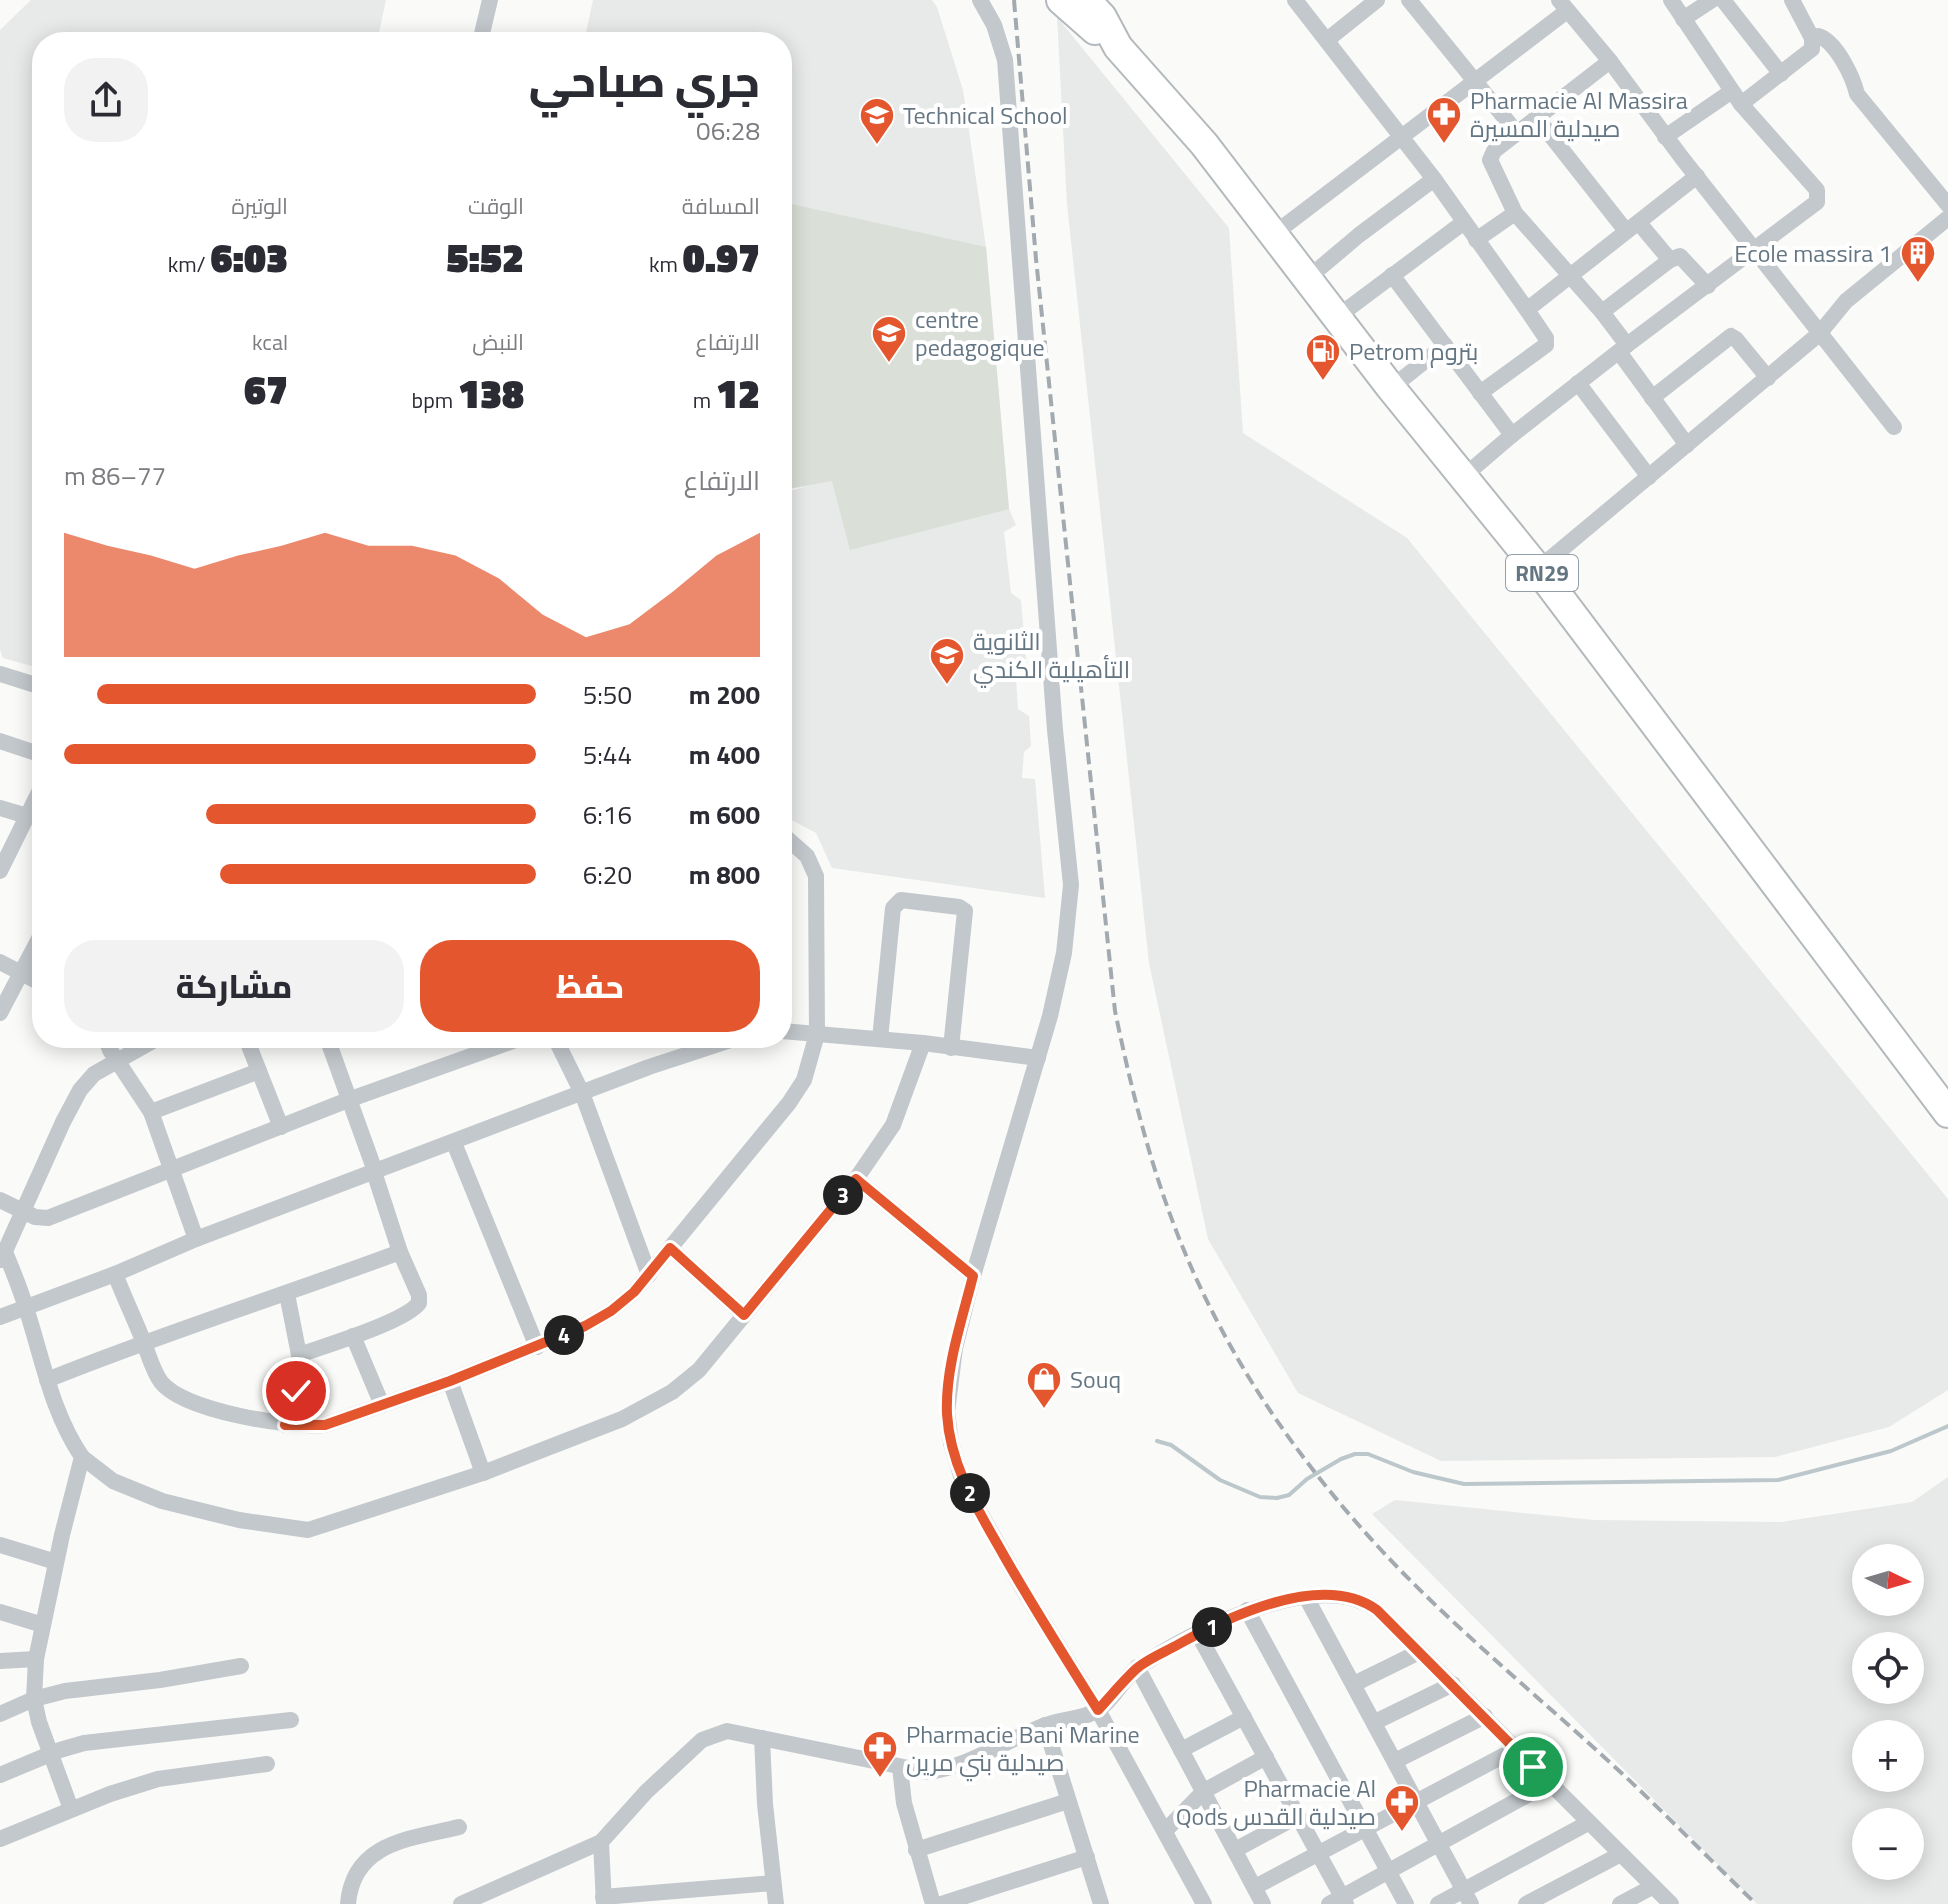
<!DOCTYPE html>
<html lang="ar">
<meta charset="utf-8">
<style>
body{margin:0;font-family:"Titillium Web",Cairo,sans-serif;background:#f2f2f3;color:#2b2b33;direction:rtl;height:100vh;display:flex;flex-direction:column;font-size:30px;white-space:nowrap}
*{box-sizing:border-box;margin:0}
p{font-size:26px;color:#7c7c81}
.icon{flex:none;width:44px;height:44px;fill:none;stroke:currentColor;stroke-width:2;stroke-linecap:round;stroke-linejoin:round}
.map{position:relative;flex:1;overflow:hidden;direction:ltr}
.panel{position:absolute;left:32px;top:32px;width:760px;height:1016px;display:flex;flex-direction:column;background:#fff;border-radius:32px;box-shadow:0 4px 20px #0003;direction:rtl}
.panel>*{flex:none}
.needle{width:52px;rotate:95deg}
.buttons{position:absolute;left:1852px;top:1544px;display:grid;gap:16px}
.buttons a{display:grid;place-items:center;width:72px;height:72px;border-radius:50%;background:#fff;box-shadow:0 4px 20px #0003;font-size:40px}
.pin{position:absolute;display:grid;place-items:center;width:68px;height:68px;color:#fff;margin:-34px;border:4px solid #fff;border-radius:50%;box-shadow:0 2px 8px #0007}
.km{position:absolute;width:40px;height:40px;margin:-20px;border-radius:50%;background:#222;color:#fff;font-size:22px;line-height:40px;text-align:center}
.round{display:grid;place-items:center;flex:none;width:84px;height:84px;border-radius:32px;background:#f2f2f3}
.headline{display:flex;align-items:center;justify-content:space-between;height:136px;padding:0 32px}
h1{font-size:44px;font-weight:800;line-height:60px}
.stats{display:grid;grid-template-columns:repeat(3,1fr);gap:12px;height:136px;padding:8px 32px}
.stats div{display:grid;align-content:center}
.stats b{font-size:40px;font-weight:800}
.stats small{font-size:22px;font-weight:400}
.stats p{font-size:22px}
.chart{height:224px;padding:16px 32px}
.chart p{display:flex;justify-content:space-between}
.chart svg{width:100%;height:144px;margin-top:8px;fill:#e4572e;opacity:.7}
.primary-button{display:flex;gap:16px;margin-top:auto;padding:16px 32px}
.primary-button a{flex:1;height:92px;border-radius:32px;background:#e4572e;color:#fff;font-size:32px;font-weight:800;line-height:92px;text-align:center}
.primary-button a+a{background:#f2f2f3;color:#2b2b33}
ul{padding:0 32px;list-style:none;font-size:26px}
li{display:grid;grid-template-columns:128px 96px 1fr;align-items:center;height:60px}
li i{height:20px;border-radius:10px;background:#e4572e}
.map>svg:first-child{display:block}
.built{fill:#e8e9e9;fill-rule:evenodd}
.green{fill:#dadfd7}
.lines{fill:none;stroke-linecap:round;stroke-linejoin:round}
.stream{stroke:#bbc7cb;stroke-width:4}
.highway-casing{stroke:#b4b9bd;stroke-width:32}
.street{stroke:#c3c8cc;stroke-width:16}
.highway{stroke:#fff;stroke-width:28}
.rail{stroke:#a2aab0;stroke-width:4;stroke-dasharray:12 6;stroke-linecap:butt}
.route-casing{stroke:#fff;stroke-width:16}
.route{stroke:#e4572e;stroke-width:10}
.labels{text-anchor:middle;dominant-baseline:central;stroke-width:8;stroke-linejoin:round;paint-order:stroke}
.shield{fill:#fff;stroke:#939fa8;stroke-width:2}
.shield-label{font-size:22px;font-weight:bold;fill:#657683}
.poi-label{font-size:24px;fill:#657683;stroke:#fff;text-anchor:start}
</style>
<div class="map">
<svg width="1948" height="1904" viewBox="0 0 1948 1904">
<rect width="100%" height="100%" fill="#fafaf8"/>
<g class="built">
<polygon points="31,0 386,0 377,42 42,42 42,669 3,658 0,650 0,30"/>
<polygon points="593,0 932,0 937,7 963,90 986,247 1009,509 1016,525 1004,532 1011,593 1021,600 1026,659 1015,664 1018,709 1029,716 1031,746 1024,752 1022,778 1035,779 1045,898 832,868 816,833 782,815 782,493 808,486 782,490 782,42 584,42"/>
<polygon points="1057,17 1229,228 1243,433 1407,538 1948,1199 1948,1390 1889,1427 1775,1457 1441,1461 1298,1393 1208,1239 1149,963 1067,204"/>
<path d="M 1948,1477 L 1948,1904 L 1757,1904 L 1372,1514 L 1395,1500 L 1594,1520 L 1781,1522 L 1912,1502 ZM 1866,1558 L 1910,1558 L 1910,1602 L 1866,1602 ZM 1866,1646 L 1910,1646 L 1910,1690 L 1866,1690 ZM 1866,1734 L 1910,1734 L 1910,1778 L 1866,1778 ZM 1866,1822 L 1910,1822 L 1910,1866 L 1866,1866 Z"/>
</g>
<polygon class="green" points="782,202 986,247 1009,509 850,550 832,481 782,490"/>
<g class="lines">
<polyline class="stream" points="1157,1441 1171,1445 1220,1480 1260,1497 1277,1498 1289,1495 1307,1479 1341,1459 1355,1454 1368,1454 1413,1472 1464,1484 1778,1480 1891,1451 1948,1426"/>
<g class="highway-casing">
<g id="highway">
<polyline points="1061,0 1095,30"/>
<polyline points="1086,0 1102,17 1118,47 1204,144 1391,388 1538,569 1948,1113"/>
</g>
</g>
<g class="street">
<polyline points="980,0 994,25 1005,60 1055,730 1071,885 1064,953 1050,1016 973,1276 955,1348 947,1412 951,1443 961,1476 974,1502 1023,1589 1098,1710 1204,1904"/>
<polyline points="1295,0 1434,179 1525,307 1533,305 1697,176"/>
<polyline points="1409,0 1517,133"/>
<polyline points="1559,0 1610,61 1682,158 1894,427"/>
<polyline points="1723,0 1781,74"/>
<polyline points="1683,19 1712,0"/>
<path d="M 1812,38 L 1818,36 C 1836,41 1853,77 1857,94 L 1948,205"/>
<polyline points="1327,40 1377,0"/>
<polyline points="480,42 490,0"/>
<polyline points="1610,61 1494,151 1490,160 1515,213 1602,312 1627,345"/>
<polyline points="1741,104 1812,49 1812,38 1792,0"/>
<polyline points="1537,118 1626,231"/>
<polyline points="1665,137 1732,91"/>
<polyline points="1639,223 1670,260"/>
<polyline points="1274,234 1567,11"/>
<polyline points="1476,240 1515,213"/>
<polyline points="1392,275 1512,435"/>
<polyline points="1308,278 1359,235 1434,179"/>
<polyline points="1602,312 1670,260 1680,256 1708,286"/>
<polyline points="1337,317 1464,222"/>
<polyline points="1619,352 1687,445"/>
<polyline points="1578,383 1649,477"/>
<polyline points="1391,388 1445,345"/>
<polyline points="1480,393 1546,345 1546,338 1525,307"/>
<polyline points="1652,398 1731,336 1736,339 1768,378"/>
<polyline points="1463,477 1512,435 1627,345 1817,202 1817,190 1741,104 1671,0"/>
<polyline points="1538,569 1819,334 1846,301 1948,218"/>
<polyline points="0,674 42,687"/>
<polyline points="0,741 42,755"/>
<polyline points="0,808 27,816"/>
<polyline points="0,871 42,786"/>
<polyline points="0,962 42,984"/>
<polyline points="0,1013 42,933"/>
<polyline points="782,1031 923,1043 1038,1058"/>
<polyline points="105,1038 110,1050 151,1112 196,1239"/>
<polyline points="246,1038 281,1127"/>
<polyline points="327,1038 375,1171"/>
<polyline points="555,1038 582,1093 649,1275"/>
<polyline points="880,1039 893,908 901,900 959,907 965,911 951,1048"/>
<polyline points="151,1112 259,1071"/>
<polyline points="454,1143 537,1347"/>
<polyline points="856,1179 973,1276"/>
<polyline points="0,1200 35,1217 48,1218 348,1100 521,1038"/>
<polyline points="670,1248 744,1315"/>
<path d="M 5,1252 C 13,1271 21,1291 27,1311 C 43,1361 52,1413 82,1457 L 62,1535 L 36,1659 L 34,1699 L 39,1722 L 71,1809"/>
<polyline points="1,1260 63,1122 80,1090 94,1074 158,1038"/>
<path d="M 115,1274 C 124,1297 135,1320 144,1343 C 149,1356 153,1371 161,1382 C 183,1411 290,1428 325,1425 L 450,1381 L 585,1326 L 611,1311 L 634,1292 L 789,1103 L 804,1080 L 817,1034 L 816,876 L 807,856 L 782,834"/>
<polyline points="0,1317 115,1274 196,1239 649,1067 737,1038"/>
<polyline points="353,1336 382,1405"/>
<path d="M 299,1355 C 324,1346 405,1322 419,1303 L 419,1295 L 400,1252 L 374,1172"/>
<path d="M 47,1380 C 163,1333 282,1296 400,1252"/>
<polyline points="450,1381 483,1473"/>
<polyline points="285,1425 296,1391 299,1355 287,1294"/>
<polyline points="82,1457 113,1481 162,1501 239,1520 308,1530 483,1473 622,1419 672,1392 699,1370 856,1179 893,1125 923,1043"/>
<polyline points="0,1545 56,1562"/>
<polyline points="1306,1597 1471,1904"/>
<polyline points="1247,1610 1406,1904"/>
<polyline points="0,1612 43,1625"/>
<polyline points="1198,1634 1346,1904"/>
<polyline points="0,1661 36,1659"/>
<polyline points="1137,1667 1263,1904"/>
<polyline points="1354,1684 1419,1652"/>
<polyline points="0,1714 34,1699 65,1691 160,1680 241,1666"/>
<polyline points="1375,1722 1453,1684"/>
<polyline points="1045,1725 1101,1904"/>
<polyline points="762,1738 765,1804 776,1904"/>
<polyline points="1181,1750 1244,1717"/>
<polyline points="1395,1761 1485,1716"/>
<polyline points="900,1767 904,1803 933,1904"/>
<polyline points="0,1775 60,1750 84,1743 291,1720"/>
<polyline points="1165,1831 1204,1791 1266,1757"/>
<polyline points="0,1839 110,1794 158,1779 267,1764"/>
<polyline points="601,1842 604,1904"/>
<polyline points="916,1850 1068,1801"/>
<polyline points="1235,1850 1298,1816"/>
<polyline points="1255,1887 1516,1749"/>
<polyline points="603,1897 773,1883"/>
<path d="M 348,1904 C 353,1842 410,1839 459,1827"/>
<path d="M 461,1904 L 601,1842 L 646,1792 L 702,1740 L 727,1731 L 928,1772 C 972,1766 1005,1740 1046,1725 C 1061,1719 1084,1719 1098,1710 C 1115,1699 1123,1677 1140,1666 C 1194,1630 1317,1567 1377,1610 L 1671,1904"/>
<polyline points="941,1904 1087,1857"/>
<polyline points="1329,1904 1549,1783"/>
<polyline points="1438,1904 1588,1823"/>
<polyline points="1526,1904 1621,1854"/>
<polyline points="1620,1904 1652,1887"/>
</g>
<use href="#highway" class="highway"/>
<path class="rail" d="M 1014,0 L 1036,259 L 1115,1011 C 1137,1117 1164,1219 1214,1315 C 1262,1410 1329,1497 1403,1573 C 1466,1637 1537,1696 1604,1757 C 1656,1804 1705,1855 1756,1904"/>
</g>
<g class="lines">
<g class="route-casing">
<path id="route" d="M 296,1391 L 285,1425 L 325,1425 L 450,1381 L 585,1326 L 611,1311 L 634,1292 L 670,1248 L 744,1315 L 856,1179 L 973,1276 C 962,1320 945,1368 947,1414 C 950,1466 978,1510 1003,1554 C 1033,1607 1066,1659 1098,1710 C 1110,1697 1122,1682 1136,1669 C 1147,1659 1165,1652 1179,1644 C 1230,1616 1323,1571 1377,1610 L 1533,1767"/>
</g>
<use href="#route" class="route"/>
</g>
<defs>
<g id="pharmacy-pin" transform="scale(1.8)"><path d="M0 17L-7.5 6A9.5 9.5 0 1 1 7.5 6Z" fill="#e4572e" stroke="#fff"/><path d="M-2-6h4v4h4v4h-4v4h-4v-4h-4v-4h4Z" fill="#fff"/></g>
<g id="university-pin" transform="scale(1.8)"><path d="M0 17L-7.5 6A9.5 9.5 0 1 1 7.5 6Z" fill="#e4572e" stroke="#fff"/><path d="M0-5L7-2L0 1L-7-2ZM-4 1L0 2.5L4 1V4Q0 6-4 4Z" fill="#fff"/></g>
<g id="building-pin" transform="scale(1.8)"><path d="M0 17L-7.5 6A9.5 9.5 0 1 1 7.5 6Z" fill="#e4572e" stroke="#fff"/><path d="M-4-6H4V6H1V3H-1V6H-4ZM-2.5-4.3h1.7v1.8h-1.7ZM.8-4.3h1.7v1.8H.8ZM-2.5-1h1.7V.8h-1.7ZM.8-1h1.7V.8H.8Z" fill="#fff"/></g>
<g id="fuel-pin" transform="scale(1.8)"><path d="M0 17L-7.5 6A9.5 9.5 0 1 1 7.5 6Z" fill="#e4572e" stroke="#fff"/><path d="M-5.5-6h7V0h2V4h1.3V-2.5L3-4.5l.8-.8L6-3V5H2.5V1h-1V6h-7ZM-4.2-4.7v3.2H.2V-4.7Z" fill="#fff"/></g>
<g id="school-pin" transform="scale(1.8)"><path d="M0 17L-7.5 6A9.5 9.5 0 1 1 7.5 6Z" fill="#e4572e" stroke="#fff"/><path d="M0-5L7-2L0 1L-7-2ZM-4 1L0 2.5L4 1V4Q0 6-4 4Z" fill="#fff"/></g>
<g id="shop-pin" transform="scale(1.8)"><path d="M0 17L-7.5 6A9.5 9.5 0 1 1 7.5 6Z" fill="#e4572e" stroke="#fff"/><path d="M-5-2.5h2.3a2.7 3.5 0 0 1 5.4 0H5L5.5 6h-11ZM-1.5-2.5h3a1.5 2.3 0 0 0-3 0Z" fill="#fff"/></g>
</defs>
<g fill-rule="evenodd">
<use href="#pharmacy-pin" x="1444" y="114"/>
<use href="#university-pin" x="877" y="115"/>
<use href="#building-pin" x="1918" y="253"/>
<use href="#university-pin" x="889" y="333"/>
<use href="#fuel-pin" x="1323" y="351"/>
<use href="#school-pin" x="947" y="655"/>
<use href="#shop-pin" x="1044" y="1379"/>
<use href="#pharmacy-pin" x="880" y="1748"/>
<use href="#pharmacy-pin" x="1402" y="1802"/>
</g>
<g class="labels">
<rect class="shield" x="1506" y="555" width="72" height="36" rx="6"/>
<g class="shield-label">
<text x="1542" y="573">RN29</text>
</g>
<g class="poi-label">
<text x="1470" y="100">Pharmacie Al Massira<tspan x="1470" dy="28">صيدلية المسيرة</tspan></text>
<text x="903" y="115">Technical School</text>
<text x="1892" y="253" text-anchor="end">Ecole massira 1</text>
<text x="915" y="319">centre<tspan x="915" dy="28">pedagogique</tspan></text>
<text x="1349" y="351">Petrom بتروم</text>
<text x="973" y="641">الثانوية<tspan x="973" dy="28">التأهيلية الكندي</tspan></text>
<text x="1070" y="1379">Souq</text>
<text x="906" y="1734">Pharmacie Bani Marine<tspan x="906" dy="28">صيدلية بني مرين</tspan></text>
<text x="1376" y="1788" text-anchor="end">Pharmacie Al<tspan x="1376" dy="28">Qods صيدلية القدس</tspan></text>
</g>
</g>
</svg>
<div class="buttons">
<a><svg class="needle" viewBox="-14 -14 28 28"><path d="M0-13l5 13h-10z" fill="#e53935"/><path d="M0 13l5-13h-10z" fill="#7c7c81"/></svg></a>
<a><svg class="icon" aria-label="locate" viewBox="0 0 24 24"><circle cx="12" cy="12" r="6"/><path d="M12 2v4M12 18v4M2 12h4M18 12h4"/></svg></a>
<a>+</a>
<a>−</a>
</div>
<div class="pin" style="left:1533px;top:1767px;background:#1e9e55"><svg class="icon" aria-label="arrive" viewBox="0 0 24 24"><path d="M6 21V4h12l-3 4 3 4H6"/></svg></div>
<div class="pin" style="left:296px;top:1391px;background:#d93025"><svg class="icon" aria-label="check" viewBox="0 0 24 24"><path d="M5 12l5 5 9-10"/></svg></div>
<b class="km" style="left:1212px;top:1627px">1</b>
<b class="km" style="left:970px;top:1493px">2</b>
<b class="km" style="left:843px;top:1195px">3</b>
<b class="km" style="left:564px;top:1335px">4</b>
<section class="panel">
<div class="headline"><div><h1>جري صباحي</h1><p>06:28</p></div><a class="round"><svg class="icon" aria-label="share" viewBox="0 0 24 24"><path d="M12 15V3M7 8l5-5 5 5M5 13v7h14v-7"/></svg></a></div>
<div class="stats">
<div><p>المسافة</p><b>0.97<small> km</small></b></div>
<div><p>الوقت</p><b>5:52</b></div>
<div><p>الوتيرة</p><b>6:03<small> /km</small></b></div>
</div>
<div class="stats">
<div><p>الارتفاع</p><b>12<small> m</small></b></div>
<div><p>النبض</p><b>138<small> bpm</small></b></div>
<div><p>kcal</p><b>67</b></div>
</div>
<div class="chart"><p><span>الارتفاع</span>77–86 m</p>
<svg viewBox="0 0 160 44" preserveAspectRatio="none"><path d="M0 44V6L10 10L20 13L30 17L40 13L50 10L60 6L70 10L80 10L90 13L100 20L110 31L120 38L130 34L140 24L150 13L160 6V44z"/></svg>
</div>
<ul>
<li><b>200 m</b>5:50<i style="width:93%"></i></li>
<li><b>400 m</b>5:44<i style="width:100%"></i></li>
<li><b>600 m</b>6:16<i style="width:70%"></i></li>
<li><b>800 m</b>6:20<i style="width:67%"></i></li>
</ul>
<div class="primary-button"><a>حفظ</a><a>مشاركة</a></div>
</section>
</div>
